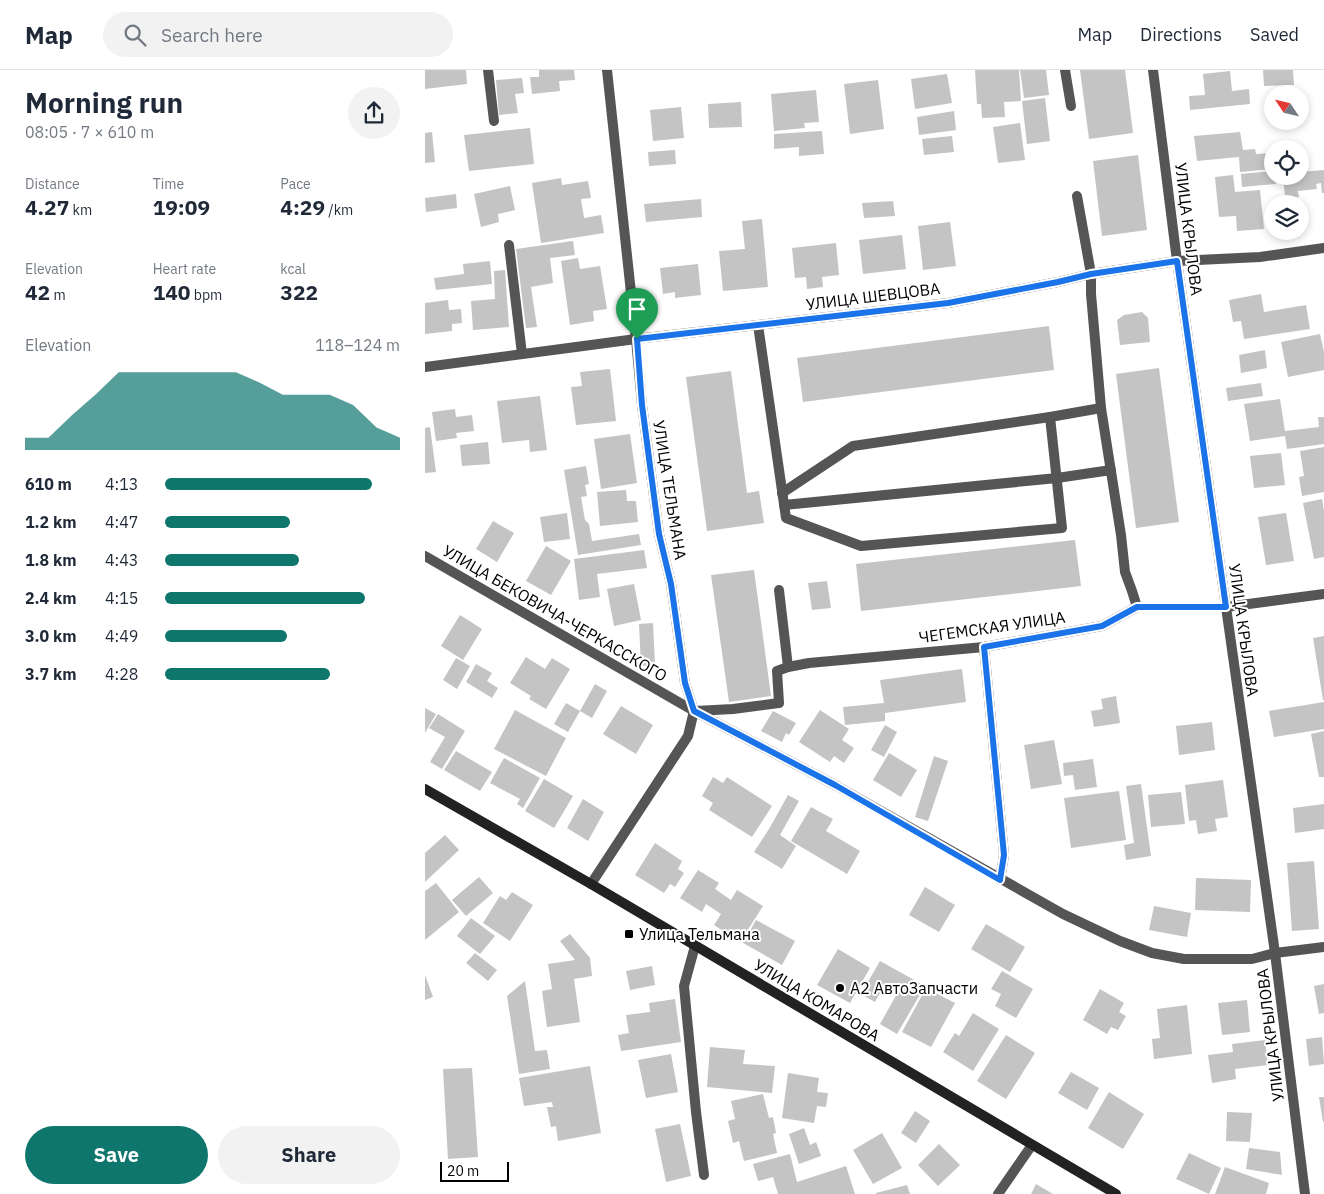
<!DOCTYPE html>
<meta charset="utf-8">
<style>
body{margin:0;font-family:"IBM Plex Sans",sans-serif;background:#f2f2f3;color:#1f2937;height:100vh;display:flex;flex-direction:column;font-size:19px;white-space:nowrap}
*{box-sizing:border-box;margin:0}
p{font-size:16px;color:#747a83}
.icon{flex:none;width:28px;height:28px;fill:none;stroke:currentColor;stroke-width:2;stroke-linecap:round;stroke-linejoin:round}
.map{position:relative;flex:1;overflow:hidden}
.sheet{display:flex;flex-direction:column;background:#fff;width:425px}
.sheet>*{flex:none}
.needle{width:32px;rotate:305deg}
.controls{position:absolute;left:839px;top:15px;display:grid;gap:10px}
.controls a{display:grid;place-items:center;width:45px;height:45px;border-radius:50%;background:#fff;box-shadow:0 2px 8px #0003;font-size:25px}
.scale{position:absolute;left:15px;bottom:12px;width:69px;box-sizing:border-box;padding-left:5px;border:2px solid #000;border-top:0;font-size:14px;line-height:18px;white-space:nowrap;color:#000;-webkit-text-stroke:4px #fff;paint-order:stroke}
.pin{position:absolute;display:grid;place-items:center;width:42px;height:42px;color:#fff;margin:-51px -21px;border-radius:50% 50% 50% 0;rotate:-45deg;box-shadow:0 0 5px #0007}
.pin .icon{rotate:45deg}
.round{display:grid;place-items:center;flex:none;width:52px;height:52px;border-radius:26px;background:#f2f2f3}
.head{display:flex;align-items:center;justify-content:space-between;height:85px;padding:0 25px}
h1{font-size:28px;font-weight:700;line-height:38px}
.figures{display:grid;grid-template-columns:repeat(3,1fr);gap:8px;height:85px;padding:5px 25px}
.figures div{display:grid;align-content:center}
.figures b{font-size:21px;font-weight:700}
.figures small{font-size:14px;font-weight:400}
.figures p{font-size:14px}
.chart{height:140px;padding:10px 25px}
.chart p{display:flex;justify-content:space-between}
.chart svg{width:100%;height:90px;margin-top:5px;fill:#0f766e;opacity:.7}
.button{display:flex;gap:10px;margin-top:auto;padding:10px 25px}
.button a{flex:1;height:58px;border-radius:30px;background:#0f766e;color:#fff;font-size:20px;font-weight:700;line-height:58px;text-align:center}
.button a+a{background:#f2f2f3;color:#1f2937}
ul{padding:0 25px;list-style:none;font-size:16px}
li{display:grid;grid-template-columns:80px 60px 1fr;align-items:center;height:38px}
li i{height:12px;border-radius:6px;background:#0f766e}
header{display:flex;align-items:center;gap:30px;box-sizing:border-box;height:70px;padding:0 25px;background:#fff;border-bottom:1px solid #e0e1e3}
header strong{font-size:24px}
nav{display:flex;gap:28px;margin-inline-start:auto;font-size:18px}
.search{width:350px;height:45px;background:#f2f2f3;display:flex;align-items:center;gap:12px;box-sizing:border-box;padding:0 18px;border-radius:28px;color:#747a83;font-size:19px}
main{display:flex;flex:1;min-height:0}
.map>svg:first-child{display:block}
.building{fill:#c4c4c4}
.lines{fill:none;stroke-linecap:round;stroke-linejoin:round}
.service{stroke:#555;stroke-width:10}
.minor{stroke:#555;stroke-width:10}
.secondary{stroke:#222;stroke-width:10}
.route-casing{stroke:#fff;stroke-width:10}
.route{stroke:#1a73e8;stroke-width:6}
.poi-dot{fill:#000;stroke:#fff;stroke-width:2}
.labels{text-anchor:middle;dominant-baseline:central;stroke-width:4;stroke-linejoin:round;paint-order:stroke}
.street-label{font-size:16px;fill:#000;stroke:#fff}
.poi-label{font-size:16px;fill:#000;stroke:#fff;text-anchor:start}
</style>
<header>
<strong>Map</strong>
<div class="search"><svg class="icon" aria-label="search" viewBox="0 0 24 24"><circle cx="10" cy="10" r="6"/><path d="M15 15l6 6"/></svg>Search here</div>
<nav><a>Map</a><a>Directions</a><a>Saved</a></nav>
</header>
<main>
<section class="sheet">
<div class="head"><div><h1>Morning run</h1><p>08:05 · 7 × 610 m</p></div><a class="round"><svg class="icon" aria-label="share" viewBox="0 0 24 24"><path d="M12 15V3M7 8l5-5 5 5M5 13v7h14v-7"/></svg></a></div>
<div class="figures">
<div><p>Distance</p><b>4.27<small> km</small></b></div>
<div><p>Time</p><b>19:09</b></div>
<div><p>Pace</p><b>4:29<small> /km</small></b></div>
</div>
<div class="figures">
<div><p>Elevation</p><b>42<small> m</small></b></div>
<div><p>Heart rate</p><b>140<small> bpm</small></b></div>
<div><p>kcal</p><b>322</b></div>
</div>
<div class="chart"><p><span>Elevation</span>118–124 m</p>
<svg viewBox="0 0 160 44" preserveAspectRatio="none"><path d="M0 44V38L10 38L20 27L30 17L40 6L50 6L60 6L70 6L80 6L90 6L100 11L110 17L120 17L130 17L140 22L150 33L160 38V44z"/></svg>
</div>
<ul>
<li><b>610 m</b>4:13<i style="width:88%"></i></li>
<li><b>1.2 km</b>4:47<i style="width:53%"></i></li>
<li><b>1.8 km</b>4:43<i style="width:57%"></i></li>
<li><b>2.4 km</b>4:15<i style="width:85%"></i></li>
<li><b>3.0 km</b>4:49<i style="width:52%"></i></li>
<li><b>3.7 km</b>4:28<i style="width:70%"></i></li>
</ul>
<div class="button"><a>Save</a><a>Share</a></div>
</section>
<div class="map">
<svg width="899" height="1124" viewBox="0 0 899 1124">
<rect width="100%" height="100%" fill="#fff"/>
<g class="building">
<polygon points="0,0 41,0 42,14 0,19"/>
<polygon points="114,0 149,0 150,10 134,11 135,21 107,24 105,7 114,7"/>
<polygon points="550,0 594,0 596,31 579,32 580,47 557,48 556,34 552,34"/>
<polygon points="595,0 621,0 624,25 599,28"/>
<polygon points="655,0 700,0 708,63 664,69"/>
<polygon points="838,0 868,0 869,15 839,16"/>
<polygon points="805,1 807,21 824,19 825,34 765,40 764,26 780,25 778,4"/>
<polygon points="522,4 527,33 490,39 486,9"/>
<polygon points="97,8 99,23 90,24 93,43 74,45 71,10"/>
<polygon points="453,10 459,59 425,64 419,14"/>
<polygon points="391,20 394,52 379,53 380,58 349,61 346,24"/>
<polygon points="620,28 625,71 602,74 597,31"/>
<polygon points="316,32 317,57 284,58 283,34"/>
<polygon points="256,37 259,68 228,71 225,40"/>
<polygon points="529,41 531,60 494,65 492,47"/>
<polygon points="595,53 600,90 573,93 568,57"/>
<polygon points="105,58 109,94 44,101 39,65"/>
<polygon points="397,61 399,84 374,86 374,77 349,79 349,64"/>
<polygon points="7,62 10,92 0,93 0,63"/>
<polygon points="815,62 818,80 830,79 831,84 848,83 848,99 815,102 814,87 772,91 769,66"/>
<polygon points="527,66 529,82 499,85 497,69"/>
<polygon points="250,80 251,94 224,96 223,82"/>
<polygon points="713,85 722,160 677,166 668,91"/>
<polygon points="899,100 899,123 897,123 896,113 891,114 892,119 873,121 874,127 860,128 858,106 875,106 875,102"/>
<polygon points="848,101 848,106 850,106 851,114 817,117 816,104"/>
<polygon points="808,105 810,122 835,120 839,159 812,161 811,146 794,147 790,107"/>
<polygon points="136,108 137,115 163,111 166,128 156,129 159,148 176,145 179,163 116,173 107,113"/>
<polygon points="85,116 90,140 73,144 74,152 56,157 49,124"/>
<polygon points="31,124 32,138 1,142 0,128"/>
<polygon points="276,129 277,147 221,152 219,134"/>
<polygon points="468,131 470,146 439,148 437,133"/>
<polygon points="337,149 343,217 298,221 294,181 320,179 317,151"/>
<polygon points="525,152 531,196 498,200 493,156"/>
<polygon points="477,165 481,199 438,204 434,170"/>
<polygon points="148,171 150,185 125,188 128,213 106,217 112,257 101,258 91,179"/>
<polygon points="411,173 414,205 397,207 398,217 382,219 381,207 370,208 367,178"/>
<polygon points="153,188 155,199 175,196 182,239 168,241 169,251 145,255 136,191"/>
<polygon points="65,191 67,214 11,220 9,208 39,204 38,194"/>
<polygon points="273,194 276,225 250,228 250,222 238,224 235,198"/>
<polygon points="80,200 84,257 48,260 46,231 70,229 69,201"/>
<polygon points="836,224 839,242 881,235 885,259 819,269 816,251 808,252 804,230"/>
<polygon points="23,230 24,240 36,239 37,253 27,254 27,261 0,264 0,233"/>
<polygon points="717,242 723,248 725,272 695,275 692,250 699,245"/>
<polygon points="624,256 629,300 378,332 372,288"/>
<polygon points="895,264 899,282 899,300 863,307 856,272"/>
<polygon points="840,280 842,298 816,303 814,285"/>
<polygon points="734,298 754,452 711,458 691,304"/>
<polygon points="185,299 191,351 151,355 146,317 157,316 155,302"/>
<polygon points="306,301 322,423 334,421 339,453 282,461 261,307"/>
<polygon points="836,313 838,326 803,331 801,318"/>
<polygon points="115,326 122,380 105,382 104,370 77,373 72,331"/>
<polygon points="855,329 860,361 894,357 893,347 899,347 899,374 862,379 860,366 825,371 819,334"/>
<polygon points="30,339 31,347 47,345 49,361 31,363 32,368 11,371 7,342"/>
<polygon points="5,357 11,402 0,403 0,358"/>
<polygon points="205,364 212,413 176,419 169,369"/>
<polygon points="63,372 65,394 37,396 35,375"/>
<polygon points="899,377 899,422 877,426 874,407 879,406 875,381"/>
<polygon points="856,383 860,415 829,418 825,386"/>
<polygon points="161,396 164,414 160,415 162,426 156,427 160,450 164,454 167,471 214,464 216,475 153,485 139,400"/>
<polygon points="201,420 202,431 211,431 213,452 175,456 172,422"/>
<polygon points="897,429 899,441 899,487 889,489 878,433"/>
<polygon points="142,443 145,469 119,472 115,447"/>
<polygon points="861,443 869,491 841,495 833,447"/>
<polygon points="68,451 89,463 72,492 51,479"/>
<polygon points="650,470 656,516 436,541 431,494"/>
<polygon points="121,476 146,491 126,525 101,511"/>
<polygon points="219,480 222,498 172,504 175,527 154,530 149,489"/>
<polygon points="329,500 346,626 304,632 286,505"/>
<polygon points="402,511 406,538 387,540 383,513"/>
<polygon points="209,514 216,550 189,556 182,519"/>
<polygon points="35,545 57,559 38,590 16,576"/>
<polygon points="228,553 230,595 216,596 214,554"/>
<polygon points="899,566 899,630 898,630 888,568"/>
<polygon points="101,587 120,599 127,588 145,599 121,639 104,629 106,626 85,613"/>
<polygon points="31,588 45,596 32,619 18,610"/>
<polygon points="51,594 67,603 62,611 73,618 67,628 41,612"/>
<polygon points="537,599 541,632 460,643 460,651 420,655 418,637 459,633 455,610"/>
<polygon points="170,614 182,621 167,648 155,641"/>
<polygon points="691,626 695,653 669,657 666,641 678,639 676,629"/>
<polygon points="899,632 899,659 849,667 844,641"/>
<polygon points="141,633 155,641 143,662 129,654"/>
<polygon points="196,636 228,655 211,684 178,664"/>
<polygon points="0,638 11,644 0,663"/>
<polygon points="90,640 141,668 121,706 69,679"/>
<polygon points="395,640 424,659 417,670 429,678 419,693 409,686 405,692 374,672"/>
<polygon points="348,641 371,653 364,665 361,663 357,672 336,661"/>
<polygon points="13,644 40,661 17,699 5,692 20,667 4,658"/>
<polygon points="787,652 790,680 754,685 751,656"/>
<polygon points="460,655 472,662 459,687 446,680"/>
<polygon points="899,661 899,707 894,707 886,664"/>
<polygon points="629,670 637,714 606,719 599,675"/>
<polygon points="31,681 67,702 55,721 19,700"/>
<polygon points="464,683 492,700 476,727 448,710"/>
<polygon points="509,686 523,691 503,751 490,747"/>
<polygon points="79,688 115,708 98,738 92,734 95,729 65,713"/>
<polygon points="668,689 672,717 650,720 648,705 639,706 638,693"/>
<polygon points="288,707 298,713 302,707 347,736 327,767 284,740 288,733 277,726"/>
<polygon points="119,709 148,726 129,758 100,741"/>
<polygon points="798,710 803,747 790,749 792,761 773,764 771,750 764,751 760,715"/>
<polygon points="716,714 726,786 701,790 699,775 709,773 701,716"/>
<polygon points="694,721 701,770 646,778 639,728"/>
<polygon points="756,722 760,754 726,757 723,725"/>
<polygon points="363,725 374,731 355,765 371,776 357,799 329,782 344,759"/>
<polygon points="158,729 179,742 163,771 142,758"/>
<polygon points="899,734 899,759 870,763 868,738"/>
<polygon points="386,737 408,749 401,761 435,781 422,804 366,771"/>
<polygon points="20,765 34,780 0,812 0,783"/>
<polygon points="230,773 257,791 253,799 259,803 250,817 245,814 239,823 210,805"/>
<polygon points="889,791 894,859 867,861 862,793"/>
<polygon points="273,800 294,813 290,819 306,830 312,820 338,836 315,872 289,855 296,844 281,834 277,842 255,828"/>
<polygon points="54,807 68,823 41,846 27,830"/>
<polygon points="771,808 826,810 825,842 770,840"/>
<polygon points="11,813 34,842 0,870 0,821"/>
<polygon points="500,817 530,835 514,862 484,845"/>
<polygon points="87,822 108,835 85,871 58,853 75,826 81,830"/>
<polygon points="729,836 766,843 762,867 724,860"/>
<polygon points="46,848 70,866 55,884 32,866"/>
<polygon points="331,850 370,871 357,895 318,873"/>
<polygon points="561,854 600,877 585,902 546,879"/>
<polygon points="145,864 165,888 167,906 149,909 155,952 122,957 117,921 127,919 123,894 150,890 135,871"/>
<polygon points="413,879 445,898 425,933 392,915"/>
<polygon points="50,883 72,900 63,911 41,893"/>
<polygon points="455,891 500,916 472,964 455,954 473,922 460,914 450,932 436,924"/>
<polygon points="227,896 230,915 205,920 201,901"/>
<polygon points="577,901 608,919 591,948 570,936 576,924 566,919"/>
<polygon points="0,905 8,927 0,930"/>
<polygon points="100,911 110,981 122,980 125,999 94,1004 82,926"/>
<polygon points="899,914 899,943 894,944 889,916"/>
<polygon points="501,918 530,933 506,977 477,962"/>
<polygon points="675,919 699,933 694,942 701,946 693,960 686,957 682,964 658,950"/>
<polygon points="250,929 256,972 196,981 193,965 204,963 201,945 225,942 224,933"/>
<polygon points="822,930 825,962 797,965 793,933"/>
<polygon points="762,935 767,984 729,989 727,969 735,968 732,939"/>
<polygon points="548,943 574,959 548,1001 518,982 530,963 534,966"/>
<polygon points="581,965 610,983 581,1029 552,1011"/>
<polygon points="897,967 899,994 884,996 881,969"/>
<polygon points="840,970 843,995 810,999 811,1009 787,1013 783,985 808,982 807,974"/>
<polygon points="285,977 320,980 318,994 350,996 347,1023 282,1017"/>
<polygon points="246,984 253,1022 221,1028 213,990"/>
<polygon points="165,996 176,1063 133,1071 131,1056 126,1057 122,1037 128,1037 127,1032 99,1036 94,1008"/>
<polygon points="47,998 53,1087 23,1089 18,999"/>
<polygon points="646,1002 674,1018 662,1040 633,1023"/>
<polygon points="363,1003 394,1008 392,1022 403,1023 401,1037 392,1036 389,1053 357,1048"/>
<polygon points="684,1022 719,1044 698,1079 663,1058"/>
<polygon points="338,1024 344,1048 348,1047 351,1063 348,1064 352,1083 319,1091 314,1071 308,1073 303,1051 310,1049 306,1031"/>
<polygon points="894,1027 899,1027 899,1052 898,1052"/>
<polygon points="490,1041 505,1051 491,1073 476,1063"/>
<polygon points="802,1042 827,1043 825,1072 801,1071"/>
<polygon points="255,1054 266,1106 241,1112 230,1059"/>
<polygon points="379,1058 385,1075 391,1072 396,1086 374,1094 364,1064"/>
<polygon points="457,1063 477,1098 448,1114 428,1080"/>
<polygon points="514,1074 535,1095 513,1116 493,1095"/>
<polygon points="824,1078 855,1082 857,1105 821,1099"/>
<polygon points="764,1083 796,1098 784,1124 751,1109"/>
<polygon points="365,1084 372,1112 421,1096 430,1124 353,1124 348,1107 333,1111 328,1094"/>
<polygon points="800,1097 844,1113 841,1124 790,1124"/>
<polygon points="611,1114 628,1124 606,1124"/>
<polygon points="482,1115 485,1124 451,1124 451,1123"/>
</g>
<g class="lines">
<g class="service">
<polyline points="63,0 69,51"/>
<polyline points="640,0 646,36"/>
<polyline points="84,175 97,284"/>
<polyline points="333,255 361,448 436,476 637,458 625,347 676,338 666,224 666,204 652,126"/>
<polyline points="676,338 696,465 700,502 707,521 712,537"/>
<polyline points="357,423 428,376 625,347"/>
<polyline points="359,435 632,408 686,400"/>
<polyline points="354,520 363,597"/>
<polyline points="559,577 579,785 575,810"/>
<polyline points="270,876 259,916 271,1042 279,1105"/>
<polyline points="573,1124 607,1075"/>
</g>
<g class="minor">
<polyline points="728,0 752,191 850,883 880,1124"/>
<polyline points="0,297 211,269 523,233 633,212 666,204 752,191 835,187 899,178"/>
<polyline points="0,486 269,641 410,715 638,844 695,871 727,883 759,889 827,889 850,883 899,877"/>
<polyline points="270,641 308,639 354,633 352,601 363,597 384,593 559,577 677,556 712,537 801,537 899,524"/>
<polyline points="166,814 263,666 269,641 260,613 246,514 234,464 217,335 211,269 182,0"/>
</g>
<polyline class="secondary" points="0,719 166,814 691,1124"/>
</g>
<g class="lines">
<g class="route-casing">
<polygon id="route" points="752,191 801,537 712,537 677,556 559,577 579,785 575,810 410,715 269,641 260,613 246,514 234,464 217,335 212,269 523,233 633,212 666,204"/>
</g>
<use href="#route" class="route"/>
</g>
<g class="poi-dot">
<rect x="199" y="859" width="10" height="10" rx="2.5"/>
<circle cx="415" cy="918" r="5"/>
</g>
<g class="labels">
<g class="street-label">
<text transform="translate(764 159) rotate(83)">УЛИЦА КРЫЛОВА</text>
<text transform="translate(448 226) rotate(-7)">УЛИЦА ШЕВЦОВА</text>
<text transform="translate(245 420) rotate(81)">УЛИЦА ТЕЛЬМАНА</text>
<text transform="translate(130 543) rotate(30)">УЛИЦА БЕКОВИЧА-ЧЕРКАССКОГО</text>
<text transform="translate(567 557) rotate(-8)">ЧЕГЕМСКАЯ УЛИЦА</text>
<text transform="translate(819 560) rotate(82)">УЛИЦА КРЫЛОВА</text>
<text transform="translate(392 930) rotate(31)">УЛИЦА КОМАРОВА</text>
<text transform="translate(845 965) rotate(-97)">УЛИЦА КРЫЛОВА</text>
</g>
<g class="poi-label">
<text x="214" y="864">Улица Тельмана</text>
<text x="425" y="918">А2 АвтоЗапчасти</text>
</g>
</g>
</svg>
<div class="controls">
<a><svg class="needle" viewBox="-14 -14 28 28"><path d="M0-13l5 13h-10z" fill="#e53935"/><path d="M0 13l5-13h-10z" fill="#747a83"/></svg></a>
<a><svg class="icon" aria-label="locate" viewBox="0 0 24 24"><circle cx="12" cy="12" r="6"/><path d="M12 2v4M12 18v4M2 12h4M18 12h4"/></svg></a>
<a><svg class="icon" aria-label="layers" viewBox="0 0 24 24"><path d="M12 4l9 5-9 5-9-5zM3 14l9 5 9-5"/></svg></a>
</div>
<div class="scale">20 m</div>
<div class="pin" style="left:212px;top:269px;background:#1e9e55"><svg class="icon" aria-label="arrive" viewBox="0 0 24 24"><path d="M6 21V4h12l-3 4 3 4H6"/></svg></div>
</div>
</main>
